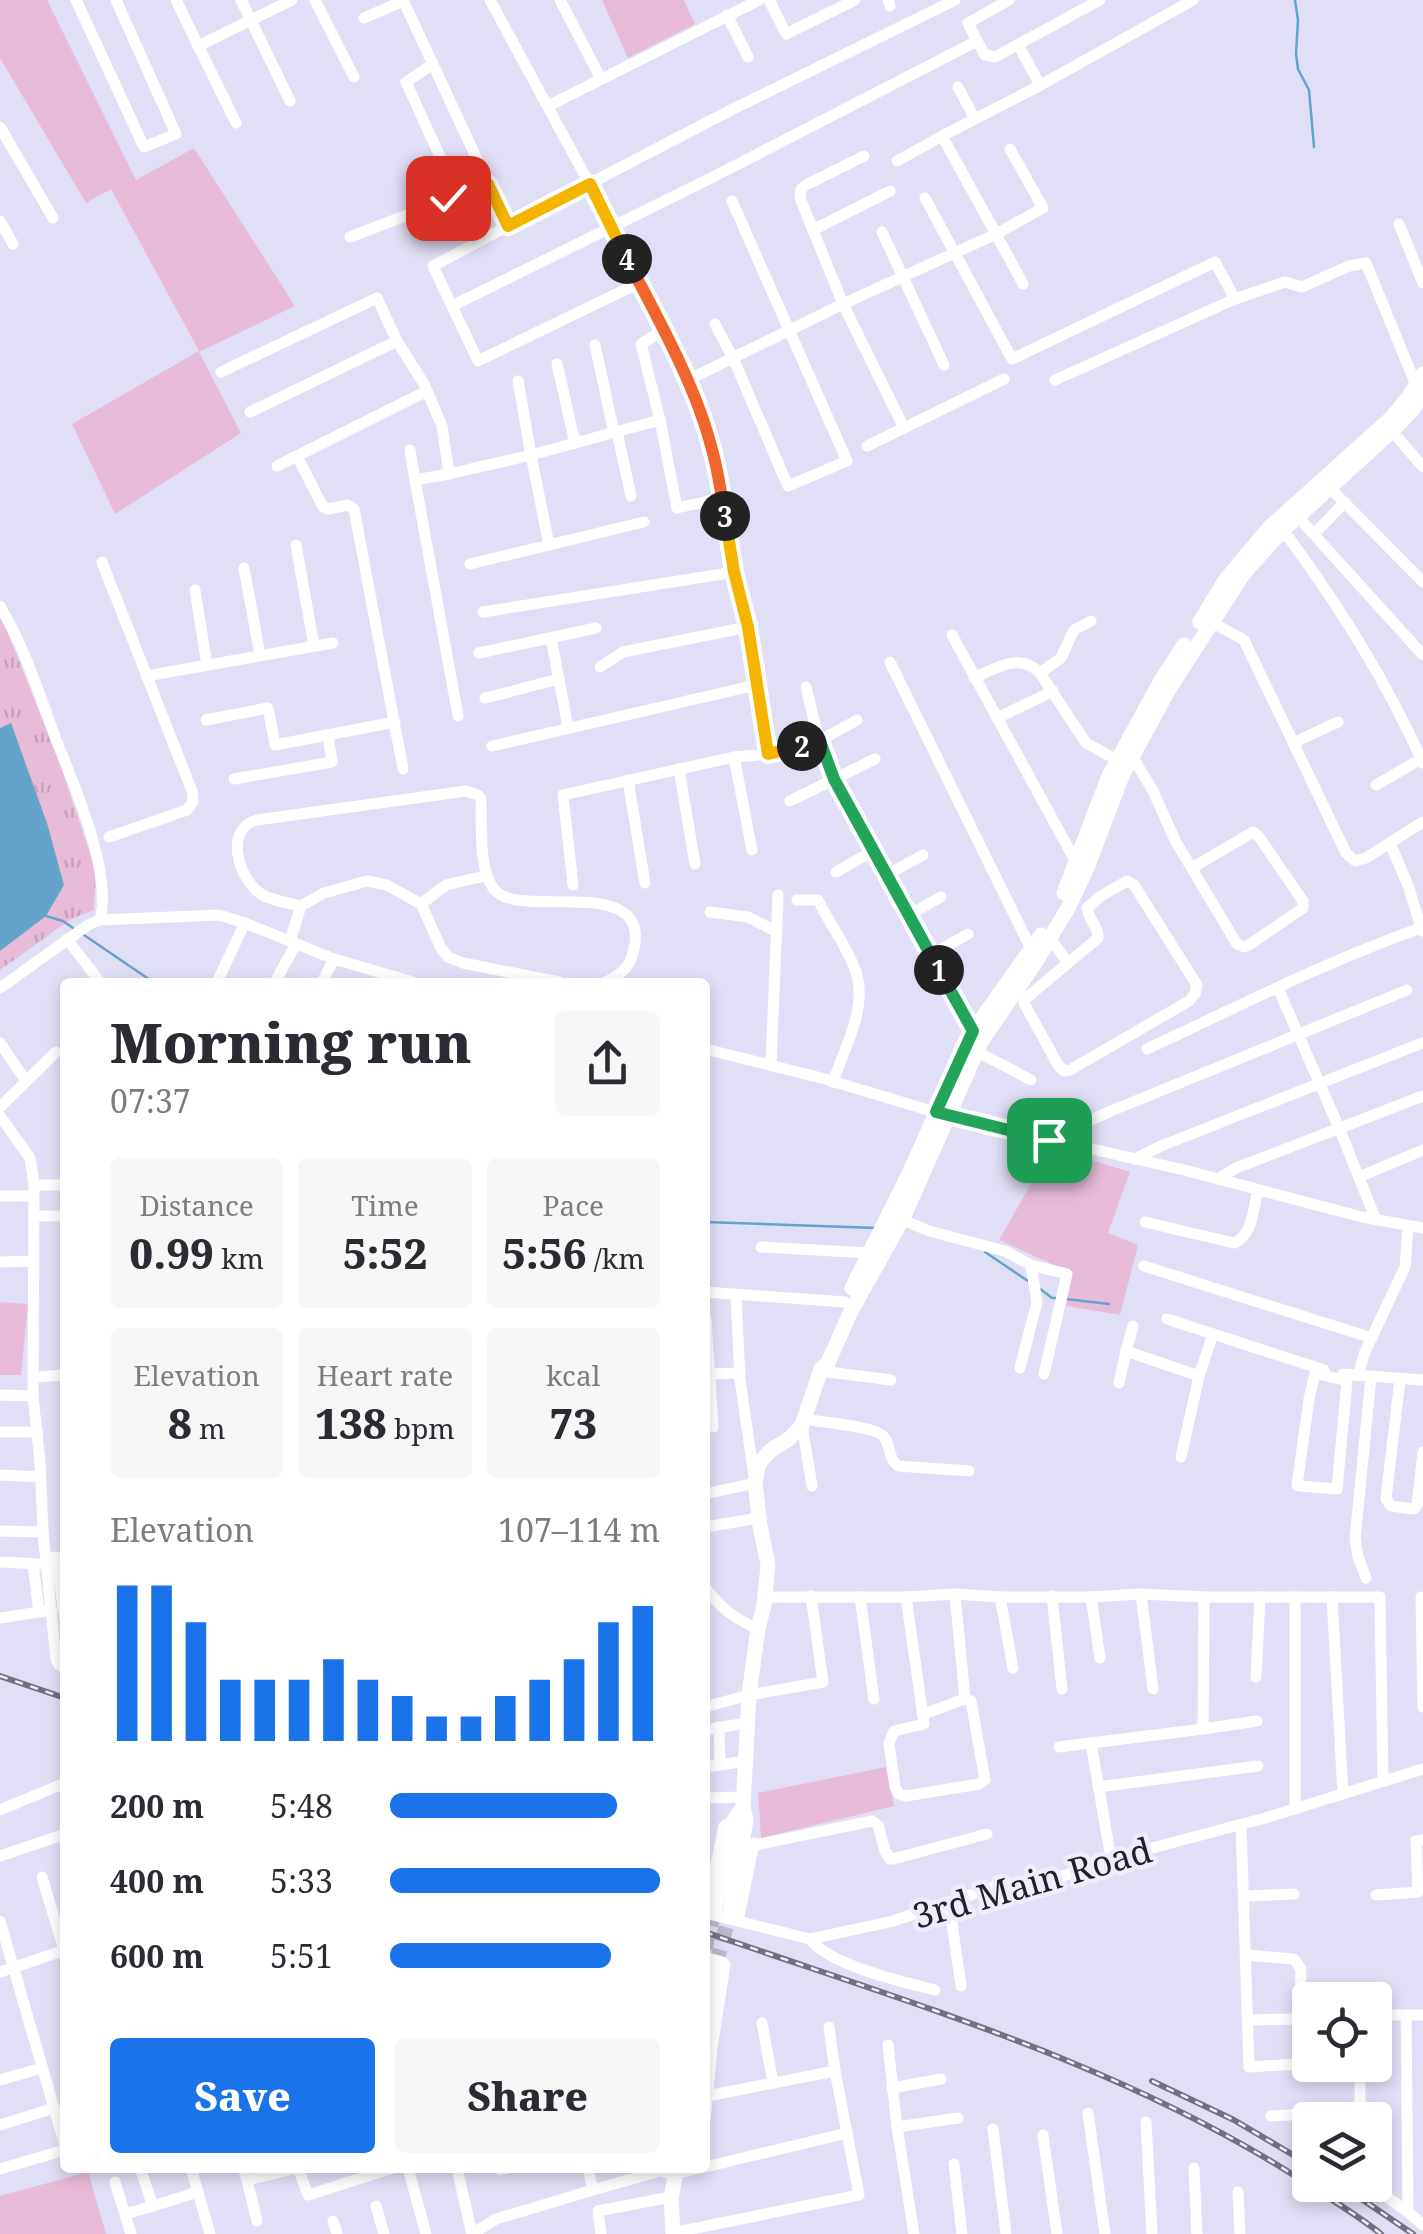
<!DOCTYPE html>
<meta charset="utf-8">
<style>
body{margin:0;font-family:"Noto Serif",serif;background:#f7f7f7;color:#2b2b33;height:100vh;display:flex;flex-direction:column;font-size:38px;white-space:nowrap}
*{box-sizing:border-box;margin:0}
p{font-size:32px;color:#7c7c81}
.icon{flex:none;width:55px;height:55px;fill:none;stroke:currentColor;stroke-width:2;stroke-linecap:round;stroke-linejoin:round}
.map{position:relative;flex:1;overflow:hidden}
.details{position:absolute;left:60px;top:978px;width:650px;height:1195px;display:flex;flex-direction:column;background:#fff;border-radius:10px;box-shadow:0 5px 15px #0003}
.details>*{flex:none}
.buttons{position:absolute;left:1292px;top:1982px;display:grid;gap:20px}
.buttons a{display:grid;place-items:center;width:100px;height:100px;border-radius:10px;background:#fff;box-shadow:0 5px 15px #0003;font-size:50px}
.pin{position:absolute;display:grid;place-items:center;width:85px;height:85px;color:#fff;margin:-42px;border-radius:20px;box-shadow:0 5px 15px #0006}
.km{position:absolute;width:50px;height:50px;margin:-25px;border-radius:50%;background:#222;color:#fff;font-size:28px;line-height:50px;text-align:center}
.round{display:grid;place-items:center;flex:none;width:105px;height:105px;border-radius:10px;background:#f7f7f7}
.summary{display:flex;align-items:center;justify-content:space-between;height:170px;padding:0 50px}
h1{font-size:55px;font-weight:800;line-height:75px}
.stats{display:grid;grid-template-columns:repeat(3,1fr);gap:15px;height:170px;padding:10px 50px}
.stats div{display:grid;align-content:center;border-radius:10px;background:#f7f7f7;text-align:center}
.stats b{font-size:42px;font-weight:800}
.stats small{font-size:28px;font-weight:400}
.stats p{font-size:28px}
.chart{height:280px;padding:20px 50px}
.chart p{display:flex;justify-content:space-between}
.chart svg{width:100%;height:180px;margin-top:10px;stroke:#1a73e8;stroke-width:6}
.primary-button{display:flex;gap:20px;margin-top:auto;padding:20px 50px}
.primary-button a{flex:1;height:115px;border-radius:10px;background:#1a73e8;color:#fff;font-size:40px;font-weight:800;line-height:115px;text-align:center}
.primary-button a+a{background:#f7f7f7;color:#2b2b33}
ul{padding:0 50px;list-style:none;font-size:32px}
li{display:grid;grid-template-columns:160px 120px 1fr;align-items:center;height:75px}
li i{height:25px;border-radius:12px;background:#1a73e8}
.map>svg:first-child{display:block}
.green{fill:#e8bcd9}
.park{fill:url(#park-tufts)}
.water{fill:#64a4ca}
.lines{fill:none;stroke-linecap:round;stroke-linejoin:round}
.stream{stroke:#64a4ca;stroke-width:2.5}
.major-tunnel{stroke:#bab9cd;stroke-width:15;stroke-dasharray:15 8;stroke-linecap:butt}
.minor{stroke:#fff;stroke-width:11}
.major{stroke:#fff;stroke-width:15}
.rail-casing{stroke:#71707e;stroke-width:6}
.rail{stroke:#eeedfb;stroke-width:2.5;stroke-dasharray:8;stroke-linecap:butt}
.split-1-casing{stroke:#fff;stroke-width:20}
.split-2-casing{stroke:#fff;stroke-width:20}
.split-3-casing{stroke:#fff;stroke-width:20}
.split-4-casing{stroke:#fff;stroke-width:20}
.split-5-casing{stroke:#fff;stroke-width:20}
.split-1{stroke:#22a559;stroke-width:12}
.split-2{stroke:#22a559;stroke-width:12}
.split-3{stroke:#f5b400;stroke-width:12}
.split-4{stroke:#f0652b;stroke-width:12}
.split-5{stroke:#f5b400;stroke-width:12}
.labels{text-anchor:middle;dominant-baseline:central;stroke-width:9;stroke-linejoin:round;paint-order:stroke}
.street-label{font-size:35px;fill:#212129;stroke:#eeedfb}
</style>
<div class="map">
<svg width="1423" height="2234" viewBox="0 0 1423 2234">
<defs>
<pattern id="park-tufts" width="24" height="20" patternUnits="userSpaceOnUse" patternTransform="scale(2.5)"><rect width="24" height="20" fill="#e8bcd9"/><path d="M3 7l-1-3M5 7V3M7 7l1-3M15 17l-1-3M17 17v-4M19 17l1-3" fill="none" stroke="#c7a1ba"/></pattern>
</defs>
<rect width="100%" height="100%" fill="#e0dff6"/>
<g class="green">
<polygon points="0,0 47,0 136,180 194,148 295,306 199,352 241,433 115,514 72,424 199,351 111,189 86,203 0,58"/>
<polygon points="602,0 684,0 695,24 628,58"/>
<polygon points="1078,1156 1130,1172 1108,1233 1138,1245 1120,1315 1066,1306 1070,1272 999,1240 1040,1168 1069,1178"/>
<polygon points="0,1302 28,1304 21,1375 0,1375"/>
<polygon points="886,1767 894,1806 761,1838 758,1793"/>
<polygon points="88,2172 106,2234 0,2234 0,2196"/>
</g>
<polygon class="park" points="0,618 5,626 59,761 96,871 94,910 71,919 0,970"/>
<polygon class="water" points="11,723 47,823 64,885 46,916 0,951 0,728"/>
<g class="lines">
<g class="stream">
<polyline points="1295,0 1298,20 1296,54 1298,69 1309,90 1314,147"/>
<polyline points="46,916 63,921 73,928"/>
<polyline points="84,935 153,982"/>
<polyline points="705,1222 876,1228"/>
<polyline points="985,1252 1028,1281"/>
<polyline points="1039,1288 1052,1298 1058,1298"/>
<polyline points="1066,1299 1109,1304"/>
</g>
<g class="major-tunnel">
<polyline points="705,1948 714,1912"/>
<polyline points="716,1964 729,1916"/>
</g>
<g class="minor">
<polyline points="76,0 144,147 176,134 116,0"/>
<polyline points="176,0 236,123"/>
<polyline points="241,0 290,101"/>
<polyline points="315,0 354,77"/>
<polyline points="403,0 508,226 731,110 955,0"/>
<polyline points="490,0 590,185 663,330 698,406 711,445 719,484 735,572 748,627 769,754 819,741 834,779 973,1031"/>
<polyline points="560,0 601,79"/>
<polyline points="769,0 786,34 855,0"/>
<polyline points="888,0 890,6"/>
<polyline points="727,15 748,57"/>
<polyline points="364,18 403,1"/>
<polyline points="977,41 985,55 995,57 1100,0"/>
<polyline points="198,46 292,0"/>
<polyline points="1021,50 1040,85"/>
<polyline points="433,64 406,82 457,194"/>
<polyline points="958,87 975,119"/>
<polyline points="548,106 759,0"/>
<polyline points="0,127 53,218"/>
<polyline points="1010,149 1043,208 996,234 1023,284"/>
<polyline points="864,156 806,185 801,189 800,198 843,304 904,428 1004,379"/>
<polyline points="897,161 942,136"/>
<polyline points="925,198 1012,359 1215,262 1235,299 1055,380"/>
<polyline points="0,221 13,244"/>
<polyline points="1399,224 1423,283"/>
<polyline points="508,226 433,266 478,361 639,283"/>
<polyline points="813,230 890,191"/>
<polyline points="882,232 944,365"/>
<polyline points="350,237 488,184"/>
<polyline points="1235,299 1285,282 1302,287 1349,266 1366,263 1416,385 1420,387"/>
<polyline points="452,306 715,176 977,41 968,23 1009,0"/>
<polyline points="715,324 733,358 788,486 847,461 732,201"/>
<polyline points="663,330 641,344 660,420 677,508 722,498"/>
<polyline points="595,345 614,433"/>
<polyline points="557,364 575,443"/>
<polyline points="221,372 377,298 397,341 424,384 442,426 449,474 531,455 518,381"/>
<polyline points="686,381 843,304 996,234 942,136 1039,86 1193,0"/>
<polyline points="250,412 397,341"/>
<polyline points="1392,431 1423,467"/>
<polyline points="617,432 631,496"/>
<polyline points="867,446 904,428"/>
<polyline points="410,450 415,480"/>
<polyline points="297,456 323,507 328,509 348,505 354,509 403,769"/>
<polyline points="277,466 427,391"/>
<polyline points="449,474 415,480 458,716"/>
<polyline points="1324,482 1423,582"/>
<polyline points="1298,517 1423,655"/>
<path d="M 1281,532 L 1289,538 C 1343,612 1385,679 1423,763"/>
<polyline points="1315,533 1345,502"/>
<polyline points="296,545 314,646"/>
<polyline points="549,545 531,455 660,420"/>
<polyline points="102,562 192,791 193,802 187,810 109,837"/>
<polyline points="470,564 644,522"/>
<polyline points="244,568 260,655"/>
<polyline points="195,590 207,665"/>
<path d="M 0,606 C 24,647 38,690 54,734 C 72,781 113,871 100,920"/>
<polyline points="483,612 735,572"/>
<polyline points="1206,619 1244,640 1346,853 1355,861 1366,858 1423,822"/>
<polyline points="952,635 1077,864"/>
<polyline points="551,638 568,727"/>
<polyline points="479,653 596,628"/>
<polyline points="890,662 1031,949"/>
<polyline points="600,667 623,652 748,627"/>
<polyline points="1040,673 1061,658 1074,630 1091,621"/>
<polyline points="146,676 333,643"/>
<path d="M 974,678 C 996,668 1020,652 1040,673 L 1086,743 L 1117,760 L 1132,756 L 1152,789 L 1176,842 L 1237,944 L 1244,947 L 1249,945 L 1303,908 L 1303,901 L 1259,837 L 1253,832 L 1192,868"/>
<polyline points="806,687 819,741 857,720"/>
<polyline points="485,698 559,679"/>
<polyline points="997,718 1053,691"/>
<polyline points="206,720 268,708 275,745 395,722"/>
<polyline points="1293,743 1338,722"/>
<polyline points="492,746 756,685"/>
<polyline points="734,757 752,850"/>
<polyline points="679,769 695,864"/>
<polyline points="234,779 332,762 328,735"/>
<polyline points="628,780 645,883"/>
<polyline points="1376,785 1421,759"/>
<polyline points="790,801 875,759"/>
<polyline points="1390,843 1408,885 1422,931"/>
<polyline points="836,872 873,851"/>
<polyline points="886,875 923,855"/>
<path d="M 1127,881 L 1134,885 L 1197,985 L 1195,994 L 1189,1001 L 1070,1070 L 1064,1071 L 1058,1065 L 1024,1003 L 1025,999 L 1098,938 C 1099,927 1088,919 1087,908 L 1101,896 Z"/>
<polyline points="573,885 563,795 734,757 769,754"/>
<path d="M 797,900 L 818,900 C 829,923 846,945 855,969 C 869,1007 845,1046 833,1082"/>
<polyline points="421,904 446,885 485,876"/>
<polyline points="301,906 324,893 367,881 387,885 421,904 441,948 448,957 463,963 559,982"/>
<polyline points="710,912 748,917 777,932"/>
<polyline points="909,915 941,897"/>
<polyline points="1050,938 1068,963"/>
<polyline points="67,939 100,982"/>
<path d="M 290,941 L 301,906 C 289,903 272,901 261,894 C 239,880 223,829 257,820 L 466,791 L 478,795 L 481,799 C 482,824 477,882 501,895 C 535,915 657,875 632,956 C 628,970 617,977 605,982"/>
<polyline points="931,955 968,934"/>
<polyline points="217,982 245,923"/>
<polyline points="275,982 296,944"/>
<polyline points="322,982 334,959"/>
<polyline points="0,988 88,925 100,920 219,915 245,923 334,959 413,982"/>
<polyline points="1278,988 1339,1128 1376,1220"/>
<polyline points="0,1043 24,1078"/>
<polyline points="705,1049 825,1079 948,1116 1184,1170 1362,1217 1423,1228"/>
<path d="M 1147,1049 C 1237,1007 1327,961 1421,928"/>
<polyline points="976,1051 1031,1080"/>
<polyline points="771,1065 778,895"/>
<polyline points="0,1107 56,1052"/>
<polyline points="0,1116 30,1158 34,1185 33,1396 40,1463 43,1532 56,1659 58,1664 65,1668"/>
<polyline points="1049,1139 1111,1111 1407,990"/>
<polyline points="1135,1159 1161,1146 1422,1043"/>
<polyline points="1359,1177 1423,1150"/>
<polyline points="1218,1179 1236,1168 1423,1096"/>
<polyline points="34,1185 65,1185"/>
<polyline points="0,1196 34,1196"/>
<polyline points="34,1216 65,1216"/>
<polyline points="896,1217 929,1231 1005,1251 1031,1265 1037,1302 1020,1368"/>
<path d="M 1145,1222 L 1234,1243 C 1253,1236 1253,1208 1258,1190"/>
<polyline points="761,1247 869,1253"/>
<polyline points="0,1262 33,1261"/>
<polyline points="1031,1265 1067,1274 1044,1374"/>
<polyline points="1144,1266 1372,1338"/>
<polyline points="705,1292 845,1302"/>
<polyline points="706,1319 713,1427"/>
<polyline points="1167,1319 1324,1370"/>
<polyline points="1126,1351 1133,1326"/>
<polyline points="821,1371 891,1380"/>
<polyline points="705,1374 740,1373"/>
<polyline points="1343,1374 1423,1380"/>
<polyline points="1346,1375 1347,1381 1337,1489 1299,1486 1297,1485 1309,1399 1315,1373 1347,1381"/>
<polyline points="1358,1376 1364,1354 1405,1267 1408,1227"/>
<polyline points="35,1377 65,1375"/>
<polyline points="1400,1379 1386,1499 1391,1506 1414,1509 1417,1505 1423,1452"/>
<polyline points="1119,1383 1126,1351 1199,1376"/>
<polyline points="0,1395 33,1396"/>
<path d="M 804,1419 C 819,1422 876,1426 884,1437 C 892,1447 887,1457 898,1466 L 969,1471"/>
<polyline points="802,1425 812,1486"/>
<polyline points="0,1432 38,1432"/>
<polyline points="1181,1457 1199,1376 1213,1334"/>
<polyline points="0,1475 41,1477"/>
<polyline points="705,1494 755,1483 740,1380 736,1295"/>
<polyline points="705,1527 759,1518"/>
<polyline points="0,1531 43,1532"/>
<polyline points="47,1559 56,1557 65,1620"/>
<polyline points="0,1562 38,1564"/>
<polyline points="33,1564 39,1612"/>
<polyline points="1366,1578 1358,1557 1355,1539 1371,1377"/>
<path d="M 705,1587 C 720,1608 734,1618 758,1629"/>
<polyline points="1141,1594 1153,1689"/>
<polyline points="1052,1596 1062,1689"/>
<polyline points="765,1597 906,1597 955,1594 1000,1597 1091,1597 1141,1594 1204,1597 1380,1597 1383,1781"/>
<polyline points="860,1597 874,1699"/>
<polyline points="906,1597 924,1724 894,1731 889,1743 895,1787 899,1794 906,1796 979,1784 985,1780 971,1701 965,1699 955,1594"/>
<polyline points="1000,1597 1013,1668"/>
<polyline points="1091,1597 1100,1658"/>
<polyline points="1295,1597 1295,1809"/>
<polyline points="1332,1597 1343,1794"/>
<polyline points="1421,1597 1423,1707"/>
<polyline points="0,1618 52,1610"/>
<polyline points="1256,1677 1260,1597"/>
<polyline points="705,1707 749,1695 823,1682 811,1596"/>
<path d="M 922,1713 C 931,1713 954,1702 965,1699"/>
<polyline points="719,1727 720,1765"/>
<polyline points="1203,1729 1257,1721"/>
<polyline points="705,1730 747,1723"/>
<polyline points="1059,1747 1091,1743"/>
<polyline points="705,1767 746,1761"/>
<polyline points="1098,1787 1258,1766"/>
<polyline points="705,1798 744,1797"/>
<polyline points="0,1810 65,1783"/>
<polyline points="1241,1825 1249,2067 1296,2064"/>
<polyline points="755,1845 872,1821 878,1825 885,1851 890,1859 893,1859 987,1834"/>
<polyline points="0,1856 65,1834"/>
<polyline points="1111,1859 1091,1743 1203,1729 1204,1597"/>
<polyline points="42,1877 64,1950"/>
<polyline points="1376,1895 1418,1892 1416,1841 1423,1840"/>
<polyline points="1244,1896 1294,1894"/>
<polyline points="949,1902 961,1986"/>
<polyline points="705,1903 715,1869 724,1826 730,1823"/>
<polyline points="705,1913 810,1939 893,1921 994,1887 1063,1876 1111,1859 1265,1818 1423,1769"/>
<polyline points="0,1921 65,2146"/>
<polyline points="738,1921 754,1843"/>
<path d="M 810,1939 C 829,1965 903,1982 935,1990"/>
<polyline points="1246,1955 1294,1959 1301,1969 1300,2019 1248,2020"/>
<polyline points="705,1957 722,1962 725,1965 712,2048 705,2121"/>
<polyline points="0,1972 65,1950"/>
<polyline points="1375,2015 1423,2015"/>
<polyline points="1406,2015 1408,2212 1423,2225"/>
<polyline points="762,2023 773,2083"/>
<polyline points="829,2027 835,2071"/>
<polyline points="888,2045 897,2127 914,2234"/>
<polyline points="0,2080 42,2068"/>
<polyline points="892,2088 941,2079"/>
<polyline points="1088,2113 1105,2234"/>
<polyline points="1271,2116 1360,2111 1360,2065"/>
<polyline points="1146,2122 1152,2234"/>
<polyline points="0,2125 54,2108"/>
<polyline points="897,2127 958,2118"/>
<polyline points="993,2129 1006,2234"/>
<polyline points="1043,2135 1057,2234"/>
<polyline points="954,2164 962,2234"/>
<polyline points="705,2167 847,2133"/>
<polyline points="140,2168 153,2206 198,2192"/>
<polyline points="191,2168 210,2234"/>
<polyline points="243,2168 247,2180 297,2168"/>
<polyline points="298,2168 308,2195 393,2168"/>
<polyline points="408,2168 426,2234"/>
<polyline points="457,2168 472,2234"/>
<polyline points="588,2168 593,2190"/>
<polyline points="1194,2168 1197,2234"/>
<polyline points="0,2169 65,2150"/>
<polyline points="500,2170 508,2168"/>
<polyline points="247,2180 257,2221"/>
<polyline points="115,2182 131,2234"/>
<polyline points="1370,2185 1408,2212"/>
<polyline points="1238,2192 1240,2234"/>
<polyline points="376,2206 384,2234"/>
<polyline points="126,2214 153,2206"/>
<polyline points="333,2221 337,2234"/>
<polyline points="672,2233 859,2195 835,2071 707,2096"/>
<polyline points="472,2234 496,2219 593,2190 660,2171 674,2174 701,2168"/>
<polyline points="601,2234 598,2211 671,2197"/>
</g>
<g class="major">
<polyline points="1200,622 1226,579 1269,528 1390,419 1407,399 1423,374"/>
<polyline points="1064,893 1109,776 1160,682 1184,645"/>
<polyline points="852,1288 907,1178 973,1031 1041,935"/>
<polyline points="714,1912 733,1821 743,1807"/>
<polyline points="729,1916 746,1820 743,1807 749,1695 758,1629 764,1605 768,1565 760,1526 755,1483 759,1463 771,1450 789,1439 802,1425 821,1369 828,1363 850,1313 903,1218 981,1042 1037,960 1068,908 1086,870 1122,776 1169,689 1244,573 1281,532 1392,431 1412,410 1423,394"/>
<polyline points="705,2033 716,1964"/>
<polyline points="673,2234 671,2197 677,2168"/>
</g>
<g class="rail-casing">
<g id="rail">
<polyline points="0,1676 65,1698"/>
<path d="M 705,1932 C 912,2004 1128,2065 1312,2187 C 1335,2202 1360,2217 1381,2234"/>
<polyline points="1152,2081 1234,2120 1310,2165"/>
<polyline points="1341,2185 1413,2234"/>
</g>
</g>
<use href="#rail" class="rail"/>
</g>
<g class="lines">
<g class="split-1-casing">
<polyline id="split-1" points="939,970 973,1031 936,1112 1049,1140"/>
</g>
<g class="split-2-casing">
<polyline id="split-2" points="802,746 820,741 834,779 939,970"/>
</g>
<g class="split-3-casing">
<polyline id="split-3" points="725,516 734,572 748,627 768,754 802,746"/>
</g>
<g class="split-4-casing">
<path id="split-4" d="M 627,259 C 657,317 695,384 711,446 C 718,469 721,493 725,516"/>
</g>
<g class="split-5-casing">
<polyline id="split-5" points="448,198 488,184 508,226 590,184 627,259"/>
</g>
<use href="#split-1" class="split-1"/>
<use href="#split-2" class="split-2"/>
<use href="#split-3" class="split-3"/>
<use href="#split-4" class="split-4"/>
<use href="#split-5" class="split-5"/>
</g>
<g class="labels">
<g class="street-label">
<text transform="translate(1032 1882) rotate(-16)">3rd Main Road</text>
</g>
</g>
</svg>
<div class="buttons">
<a><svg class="icon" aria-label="locate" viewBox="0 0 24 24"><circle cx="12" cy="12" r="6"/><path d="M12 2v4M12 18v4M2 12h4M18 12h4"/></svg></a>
<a><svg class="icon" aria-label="layers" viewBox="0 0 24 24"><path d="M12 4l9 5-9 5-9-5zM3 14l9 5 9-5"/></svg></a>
</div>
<div class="pin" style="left:1049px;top:1140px;background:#1e9e55"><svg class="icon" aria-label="arrive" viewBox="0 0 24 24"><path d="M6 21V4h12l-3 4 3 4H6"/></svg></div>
<div class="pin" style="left:448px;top:198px;background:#d93025"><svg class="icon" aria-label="check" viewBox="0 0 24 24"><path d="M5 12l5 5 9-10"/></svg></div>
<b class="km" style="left:939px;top:970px">1</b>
<b class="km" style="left:802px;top:746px">2</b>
<b class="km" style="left:725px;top:516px">3</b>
<b class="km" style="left:627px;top:259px">4</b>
<section class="details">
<div class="summary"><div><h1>Morning run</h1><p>07:37</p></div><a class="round"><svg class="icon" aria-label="share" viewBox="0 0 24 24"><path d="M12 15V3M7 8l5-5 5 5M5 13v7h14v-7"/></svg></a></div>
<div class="stats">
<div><p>Distance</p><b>0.99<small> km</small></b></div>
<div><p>Time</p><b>5:52</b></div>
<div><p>Pace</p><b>5:56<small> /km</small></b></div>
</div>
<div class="stats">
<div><p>Elevation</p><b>8<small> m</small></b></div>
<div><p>Heart rate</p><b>138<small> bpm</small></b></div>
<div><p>kcal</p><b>73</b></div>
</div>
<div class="chart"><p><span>Elevation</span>107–114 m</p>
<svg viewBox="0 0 160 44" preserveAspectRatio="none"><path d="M5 44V6M15 44V6M25 44V15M35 44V29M45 44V29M55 44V29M65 44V24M75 44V29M85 44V33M95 44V38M105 44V38M115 44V33M125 44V29M135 44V24M145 44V15M155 44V11"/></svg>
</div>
<ul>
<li><b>200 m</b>5:48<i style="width:84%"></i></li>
<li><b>400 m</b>5:33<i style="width:100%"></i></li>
<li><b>600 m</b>5:51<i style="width:82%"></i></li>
</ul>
<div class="primary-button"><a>Save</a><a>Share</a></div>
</section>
</div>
